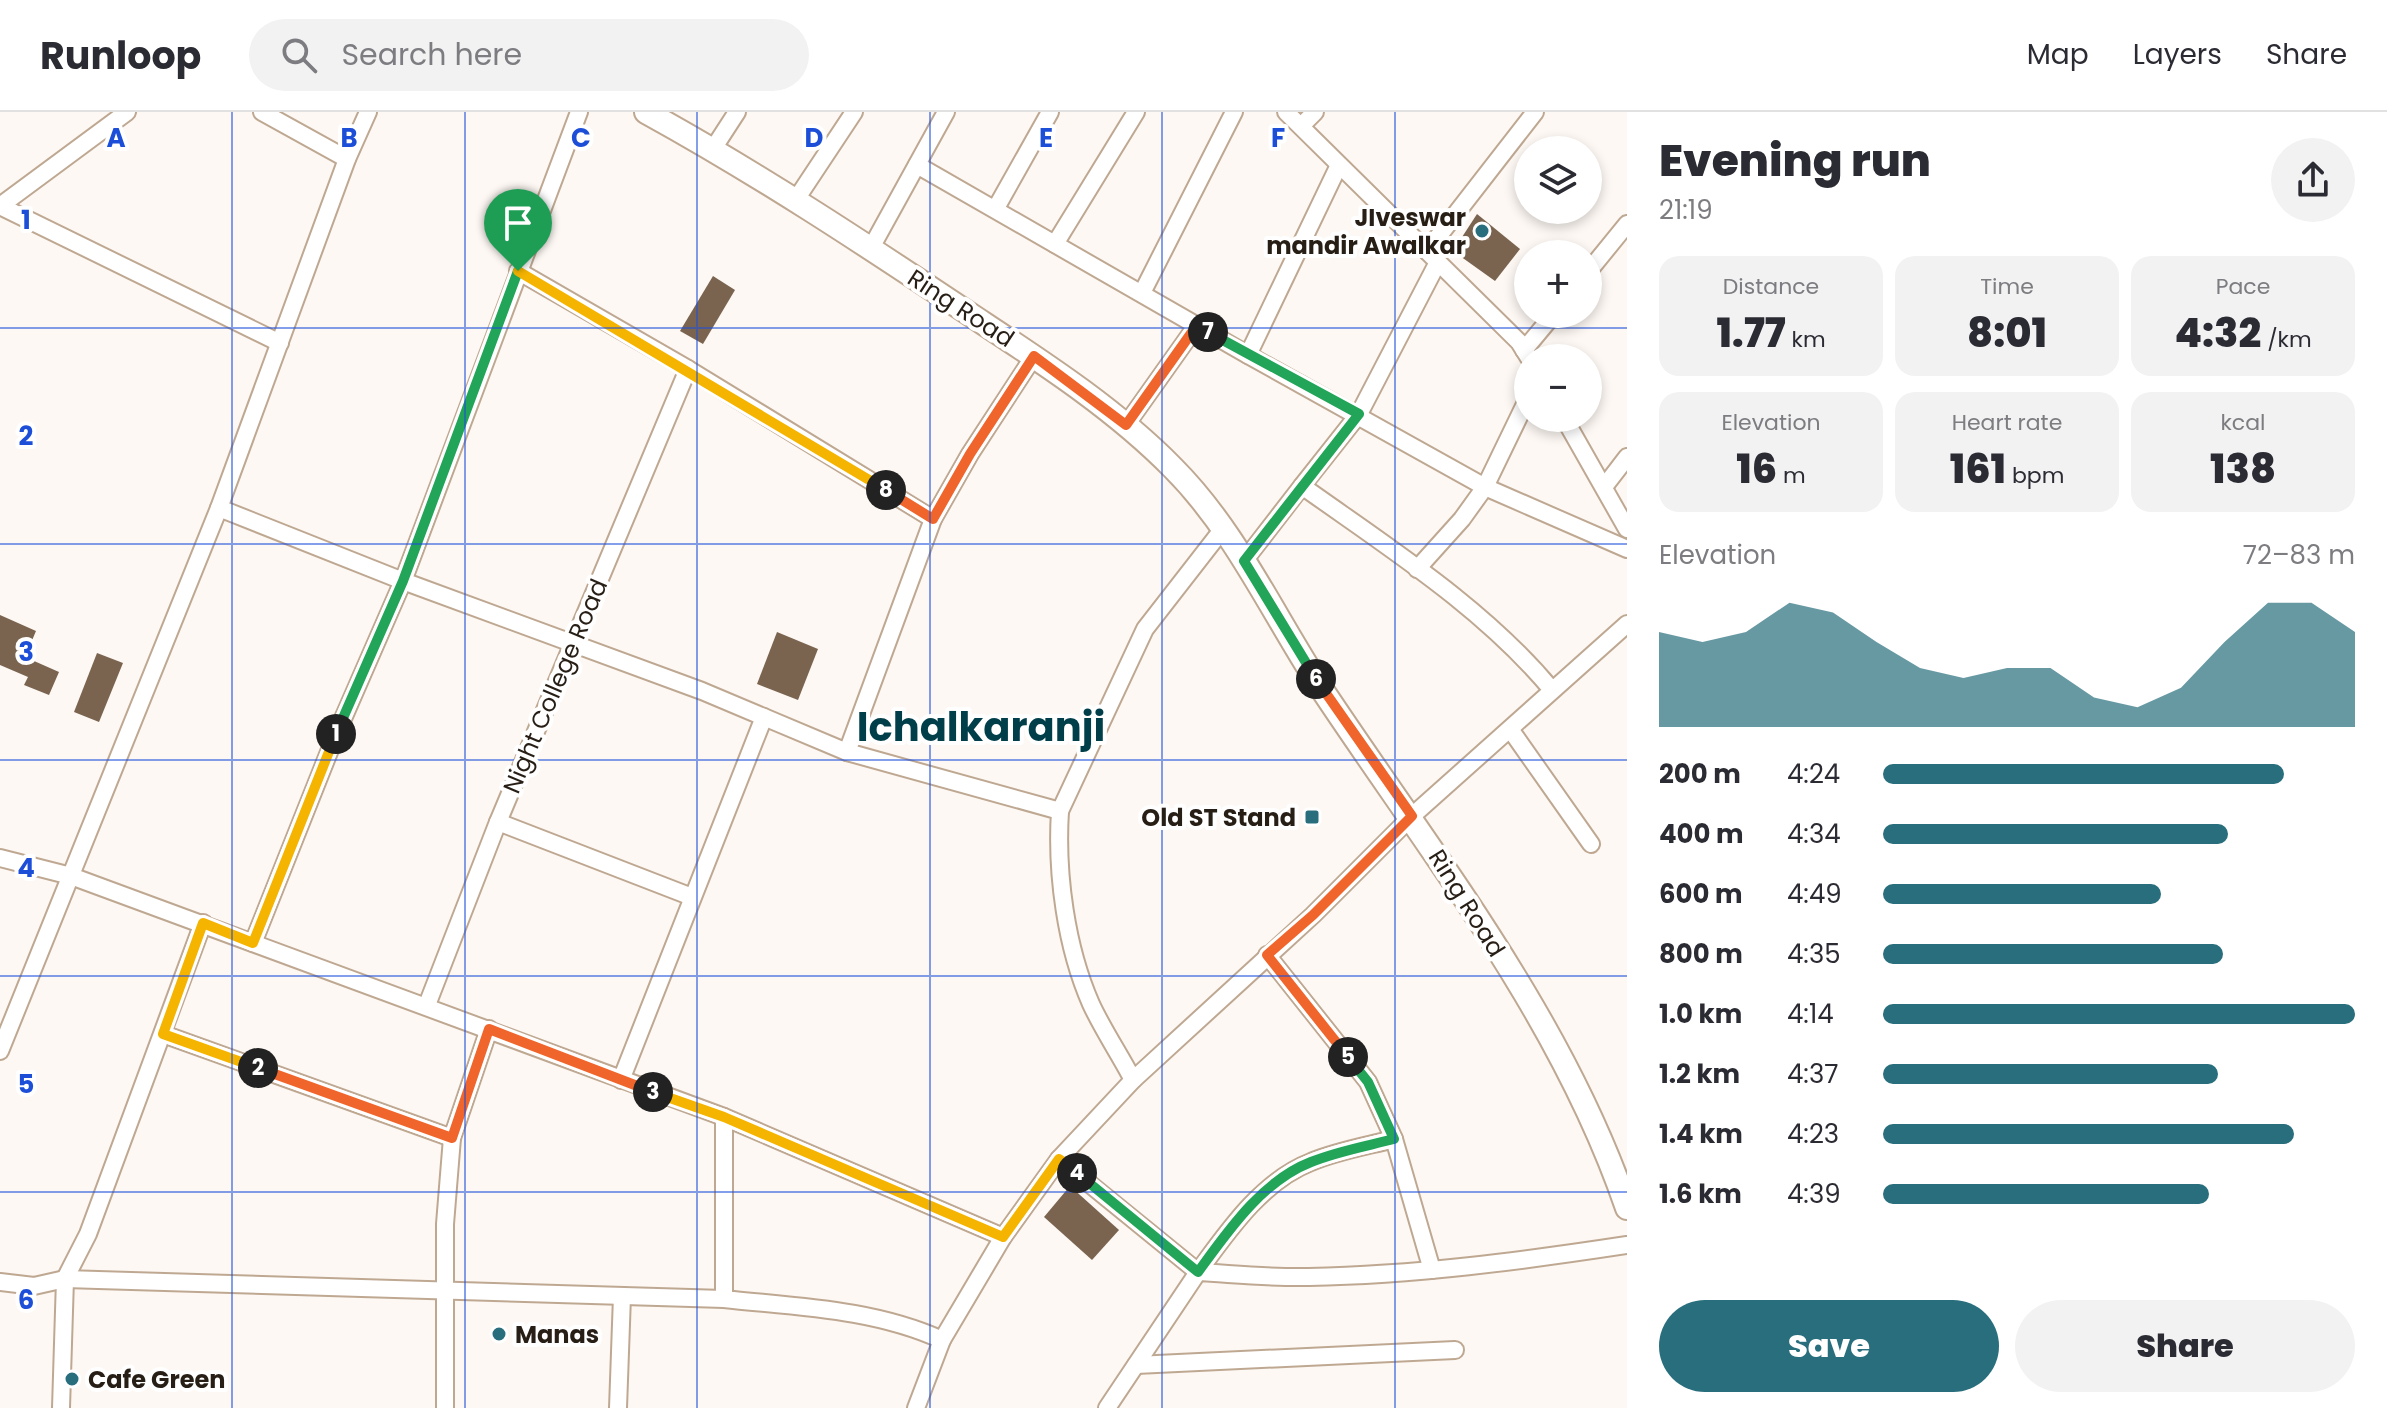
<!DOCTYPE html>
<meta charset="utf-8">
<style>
body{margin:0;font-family:Poppins,sans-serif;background:#f2f2f3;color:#2b2b33;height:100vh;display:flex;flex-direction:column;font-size:30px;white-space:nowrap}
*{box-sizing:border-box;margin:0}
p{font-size:26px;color:#7c7c81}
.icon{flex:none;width:44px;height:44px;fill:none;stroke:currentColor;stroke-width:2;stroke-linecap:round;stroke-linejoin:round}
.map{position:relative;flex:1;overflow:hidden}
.side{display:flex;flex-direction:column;background:#fff;width:760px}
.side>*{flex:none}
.tools{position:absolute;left:1514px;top:24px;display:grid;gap:16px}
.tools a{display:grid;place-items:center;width:88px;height:88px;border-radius:50%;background:#fff;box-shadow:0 4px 12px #0003;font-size:40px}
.pin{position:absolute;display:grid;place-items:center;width:68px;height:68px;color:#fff;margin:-82px -34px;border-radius:50% 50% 50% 0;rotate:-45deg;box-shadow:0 0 8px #0007}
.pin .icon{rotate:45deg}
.km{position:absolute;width:40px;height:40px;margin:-20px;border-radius:50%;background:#222;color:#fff;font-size:22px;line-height:40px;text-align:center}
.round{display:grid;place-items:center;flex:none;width:84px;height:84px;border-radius:42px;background:#f2f2f3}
.head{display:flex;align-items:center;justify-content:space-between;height:136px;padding:0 32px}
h1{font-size:44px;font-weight:800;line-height:60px}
.metrics{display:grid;grid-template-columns:repeat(3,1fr);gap:12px;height:136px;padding:8px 32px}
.metrics div{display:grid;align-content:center;border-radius:20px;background:#f2f2f3;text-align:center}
.metrics b{font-size:40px;font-weight:800}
.metrics small{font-size:22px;font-weight:400}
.metrics p{font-size:22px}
.chart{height:224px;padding:16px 32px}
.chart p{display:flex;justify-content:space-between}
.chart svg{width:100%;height:144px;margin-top:8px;fill:#286e7d;opacity:.7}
.cta{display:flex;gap:16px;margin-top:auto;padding:16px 32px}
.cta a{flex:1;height:92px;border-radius:48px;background:#286e7d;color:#fff;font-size:32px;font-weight:800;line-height:92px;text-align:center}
.cta a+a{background:#f2f2f3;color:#2b2b33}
ul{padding:0 32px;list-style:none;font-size:26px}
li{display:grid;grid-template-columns:128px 96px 1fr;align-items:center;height:60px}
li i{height:20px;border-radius:10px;background:#286e7d}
header{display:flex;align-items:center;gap:48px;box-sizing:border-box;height:112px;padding:0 40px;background:#fff;border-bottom:2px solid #e1e1e2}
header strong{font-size:38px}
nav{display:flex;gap:44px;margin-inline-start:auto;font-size:28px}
.search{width:560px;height:72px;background:#f2f2f3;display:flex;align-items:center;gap:20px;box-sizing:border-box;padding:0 28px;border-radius:44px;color:#7c7c81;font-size:30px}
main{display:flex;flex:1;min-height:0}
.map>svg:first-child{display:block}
.building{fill:#7a6450}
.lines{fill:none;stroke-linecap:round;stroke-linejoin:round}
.minor-casing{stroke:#bfa892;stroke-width:20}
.major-casing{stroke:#bfa892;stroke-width:26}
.minor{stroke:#fff;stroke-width:16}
.major{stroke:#fff;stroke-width:22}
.split-1-casing{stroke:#fff;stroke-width:16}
.split-2-casing{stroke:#fff;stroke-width:16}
.split-3-casing{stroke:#fff;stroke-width:16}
.split-4-casing{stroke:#fff;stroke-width:16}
.split-5-casing{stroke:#fff;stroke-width:16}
.split-6-casing{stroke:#fff;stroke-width:16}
.split-7-casing{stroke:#fff;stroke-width:16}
.split-8-casing{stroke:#fff;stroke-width:16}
.split-9-casing{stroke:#fff;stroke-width:16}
.split-1{stroke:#22a559;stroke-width:10}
.split-2{stroke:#f5b400;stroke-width:10}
.split-3{stroke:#f0652b;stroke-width:10}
.split-4{stroke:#f5b400;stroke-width:10}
.split-5{stroke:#22a559;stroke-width:10}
.split-6{stroke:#f0652b;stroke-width:10}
.split-7{stroke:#22a559;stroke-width:10}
.split-8{stroke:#f0652b;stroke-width:10}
.split-9{stroke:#f5b400;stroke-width:10}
.grid{fill:none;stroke:#1d4ed8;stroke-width:2;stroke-opacity:0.55}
.poi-dot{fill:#286e7d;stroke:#fff;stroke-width:3}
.labels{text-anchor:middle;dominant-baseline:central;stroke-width:8;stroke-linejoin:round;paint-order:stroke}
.poi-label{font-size:24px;font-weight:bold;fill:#271e16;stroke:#fff;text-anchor:end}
.street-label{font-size:24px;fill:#271e16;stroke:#fff}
.town-label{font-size:40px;font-weight:bold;fill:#003f4a;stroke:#fff}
.grid-label{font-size:26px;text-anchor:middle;font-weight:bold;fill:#1d4ed8;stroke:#fff;stroke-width:8;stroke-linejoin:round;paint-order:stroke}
</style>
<header>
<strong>Runloop</strong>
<div class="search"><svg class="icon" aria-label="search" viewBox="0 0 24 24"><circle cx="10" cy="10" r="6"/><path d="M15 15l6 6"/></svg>Search here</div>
<nav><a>Map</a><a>Layers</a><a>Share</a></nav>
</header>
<main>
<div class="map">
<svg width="1627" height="1296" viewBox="0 0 1627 1296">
<rect width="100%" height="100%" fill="#fdf8f3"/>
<g class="building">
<polygon points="1477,102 1520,137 1495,169 1453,139"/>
<polygon points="713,164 735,178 703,232 680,219"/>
<polygon points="0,503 36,519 25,545 59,560 49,583 24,573 28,565 0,553"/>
<polygon points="777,520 818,537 798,588 757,572"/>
<polygon points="97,541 123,551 99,610 74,600"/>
<polygon points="1070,1074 1119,1118 1092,1148 1044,1105"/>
</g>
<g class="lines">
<g class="minor-casing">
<g id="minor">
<polyline points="262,0 347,47"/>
<polyline points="1286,0 1519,230 1529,246"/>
<polyline points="1301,14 1315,0"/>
<polyline points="713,37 737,0"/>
<polyline points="917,53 1248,243"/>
<polyline points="1339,53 1248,243 1485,375 1627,437"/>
<polyline points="795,89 854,0"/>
<polyline points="0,94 280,231"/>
<polyline points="0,94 127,0"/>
<polyline points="996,96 1050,0"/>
<polyline points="1055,132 1136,0"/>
<polyline points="871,136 946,0"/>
<polyline points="1427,139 1535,0"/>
<path d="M 1438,150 L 1359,302 L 1302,374 C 1389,436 1484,496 1552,578"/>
<polyline points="518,159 688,257 933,407"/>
<polyline points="1588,160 1627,112"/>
<polyline points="1142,181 1234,0"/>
<polyline points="1524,238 1554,202"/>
<polyline points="1564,306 1627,417"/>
<polyline points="1126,313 1197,213"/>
<polyline points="1604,375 1627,345"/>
<polyline points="219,396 347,47 368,0"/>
<polyline points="1244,449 1302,374"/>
<polyline points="1417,457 1462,407 1485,375 1528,286"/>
<polyline points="1510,617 1591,732"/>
<polyline points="847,640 933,407 970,342 1034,244"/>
<polyline points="1060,699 1145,517 1222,418"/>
<polyline points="498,710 692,785"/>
<polyline points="0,746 71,764 724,1005 1003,1125"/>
<polyline points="253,831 335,625 403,469 579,0"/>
<polyline points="1267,843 1368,970 1394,1027 1432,1158"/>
<polyline points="427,893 498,710 688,257"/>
<polyline points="163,922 452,1026"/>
<path d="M 0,939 L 219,396 L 403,469 L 702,579 L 847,640 L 1060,699 C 1056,762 1066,835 1091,892 C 1103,918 1120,943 1133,968"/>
<polyline points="621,968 764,605"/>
<path d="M 724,1005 L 724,1187 C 798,1195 874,1197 942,1228"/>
<path d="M 1059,1047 L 1198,1160 C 1228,1119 1262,1069 1311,1050 C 1337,1039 1367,1034 1394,1027"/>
<polyline points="0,1170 34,1174 65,1167 724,1187"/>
<polyline points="1136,1253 1455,1238"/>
<polyline points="61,1296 65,1167 88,1122 203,811"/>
<polyline points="445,1296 445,1112 452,1026 489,917"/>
<polyline points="618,1296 622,1184"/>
<polyline points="916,1296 942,1228 1003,1125 1059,1047 1133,968 1313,803 1412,704 1627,512"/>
<path d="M 1107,1296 L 1198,1160 C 1234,1162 1272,1166 1309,1165 C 1415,1163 1522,1149 1627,1133"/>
</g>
</g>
<g class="major-casing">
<path id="major" d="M 646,0 C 757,61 863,131 968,201 C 1039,248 1113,295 1173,356 C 1237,420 1275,507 1325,582 C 1435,747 1562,906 1627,1096"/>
</g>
<use href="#minor" class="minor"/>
<use href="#major" class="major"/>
</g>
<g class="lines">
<g class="split-1-casing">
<polyline id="split-1" points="336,622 403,469 518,159"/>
</g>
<g class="split-2-casing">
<polyline id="split-2" points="258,956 163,922 203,811 253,831 336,622"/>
</g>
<g class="split-3-casing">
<polyline id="split-3" points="258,956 452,1026 489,917 653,980"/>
</g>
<g class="split-4-casing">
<polyline id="split-4" points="653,980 724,1005 1003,1125 1059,1047 1077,1061"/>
</g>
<g class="split-5-casing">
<path id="split-5" d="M 1077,1061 L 1198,1160 C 1228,1119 1262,1069 1311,1050 C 1338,1039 1367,1034 1394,1027 L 1368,970 L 1348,945"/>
</g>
<g class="split-6-casing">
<polyline id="split-6" points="1316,567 1412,704 1313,803 1267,843 1348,945"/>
</g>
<g class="split-7-casing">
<polyline id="split-7" points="1208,220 1359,302 1244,449 1316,567"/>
</g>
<g class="split-8-casing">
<polyline id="split-8" points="886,378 933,407 970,342 1034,244 1126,313 1197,213 1208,220"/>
</g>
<g class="split-9-casing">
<polyline id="split-9" points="518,159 886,378"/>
</g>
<use href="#split-1" class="split-1"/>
<use href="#split-2" class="split-2"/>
<use href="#split-3" class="split-3"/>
<use href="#split-4" class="split-4"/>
<use href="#split-5" class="split-5"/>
<use href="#split-6" class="split-6"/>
<use href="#split-7" class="split-7"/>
<use href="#split-8" class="split-8"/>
<use href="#split-9" class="split-9"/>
</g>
<path class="grid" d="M 232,0 L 232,1296M 465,0 L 465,1296M 697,0 L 697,1296M 930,0 L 930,1296M 1162,0 L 1162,1296M 1395,0 L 1395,1296M 0,216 L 1627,216M 0,432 L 1627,432M 0,648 L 1627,648M 0,864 L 1627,864M 0,1080 L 1627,1080"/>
<g class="poi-dot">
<circle cx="1482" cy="119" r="8"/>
<rect x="1304" y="697" width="16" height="16" rx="4"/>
<circle cx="499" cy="1222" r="8"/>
<circle cx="72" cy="1267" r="8"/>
</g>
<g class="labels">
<g class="poi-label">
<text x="1466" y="105">JIveswar<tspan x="1466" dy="28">mandir Awalkar</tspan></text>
<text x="1296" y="705">Old ST Stand</text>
<text x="515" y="1222" text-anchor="start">Manas</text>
<text x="88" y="1267" text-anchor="start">Cafe Green</text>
</g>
<g class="street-label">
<text transform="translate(961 196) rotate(33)">Ring Road</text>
<text transform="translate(555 574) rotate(-67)">Night College Road</text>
<text transform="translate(1467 791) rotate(58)">Ring Road</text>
</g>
<g class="town-label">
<text x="981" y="615">Ichalkaranji</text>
</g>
</g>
<g class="grid-label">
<text x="116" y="35">A</text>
<text x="349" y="35">B</text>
<text x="581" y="35">C</text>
<text x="814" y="35">D</text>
<text x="1046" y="35">E</text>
<text x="1278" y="35">F</text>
<text x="26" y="117">1</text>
<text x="26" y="333">2</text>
<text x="26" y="549">3</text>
<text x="26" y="765">4</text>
<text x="26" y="981">5</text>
<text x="26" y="1197">6</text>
</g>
</svg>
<div class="tools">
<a><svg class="icon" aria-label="layers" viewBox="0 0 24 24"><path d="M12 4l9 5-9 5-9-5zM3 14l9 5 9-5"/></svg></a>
<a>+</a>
<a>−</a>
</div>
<div class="pin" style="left:518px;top:159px;background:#1e9e55"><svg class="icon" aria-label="arrive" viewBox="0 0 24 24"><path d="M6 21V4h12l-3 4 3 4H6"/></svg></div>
<b class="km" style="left:336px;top:622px">1</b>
<b class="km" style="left:258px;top:956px">2</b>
<b class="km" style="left:653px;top:980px">3</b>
<b class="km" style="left:1077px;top:1061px">4</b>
<b class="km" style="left:1348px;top:945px">5</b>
<b class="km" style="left:1316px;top:567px">6</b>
<b class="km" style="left:1208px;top:220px">7</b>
<b class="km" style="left:886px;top:378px">8</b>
</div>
<section class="side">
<div class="head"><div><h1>Evening run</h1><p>21:19</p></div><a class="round"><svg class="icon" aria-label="share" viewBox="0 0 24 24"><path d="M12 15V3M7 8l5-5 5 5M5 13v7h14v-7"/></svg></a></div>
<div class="metrics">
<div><p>Distance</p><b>1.77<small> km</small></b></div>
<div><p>Time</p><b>8:01</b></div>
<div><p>Pace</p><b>4:32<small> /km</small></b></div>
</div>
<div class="metrics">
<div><p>Elevation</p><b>16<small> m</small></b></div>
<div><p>Heart rate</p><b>161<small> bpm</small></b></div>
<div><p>kcal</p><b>138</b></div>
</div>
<div class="chart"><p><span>Elevation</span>72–83 m</p>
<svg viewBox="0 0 160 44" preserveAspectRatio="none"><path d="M0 44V15L10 18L20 15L30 6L40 9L50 18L60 26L70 29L80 26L90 26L100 35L110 38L120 32L130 18L140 6L150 6L160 15V44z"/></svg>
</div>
<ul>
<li><b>200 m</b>4:24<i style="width:85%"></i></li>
<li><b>400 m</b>4:34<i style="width:73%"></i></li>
<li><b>600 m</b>4:49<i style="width:59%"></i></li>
<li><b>800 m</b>4:35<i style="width:72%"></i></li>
<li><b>1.0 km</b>4:14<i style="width:100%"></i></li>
<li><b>1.2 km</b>4:37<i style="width:71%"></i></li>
<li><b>1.4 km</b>4:23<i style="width:87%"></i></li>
<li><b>1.6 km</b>4:39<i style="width:69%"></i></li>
</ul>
<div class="cta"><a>Save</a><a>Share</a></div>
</section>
</main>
